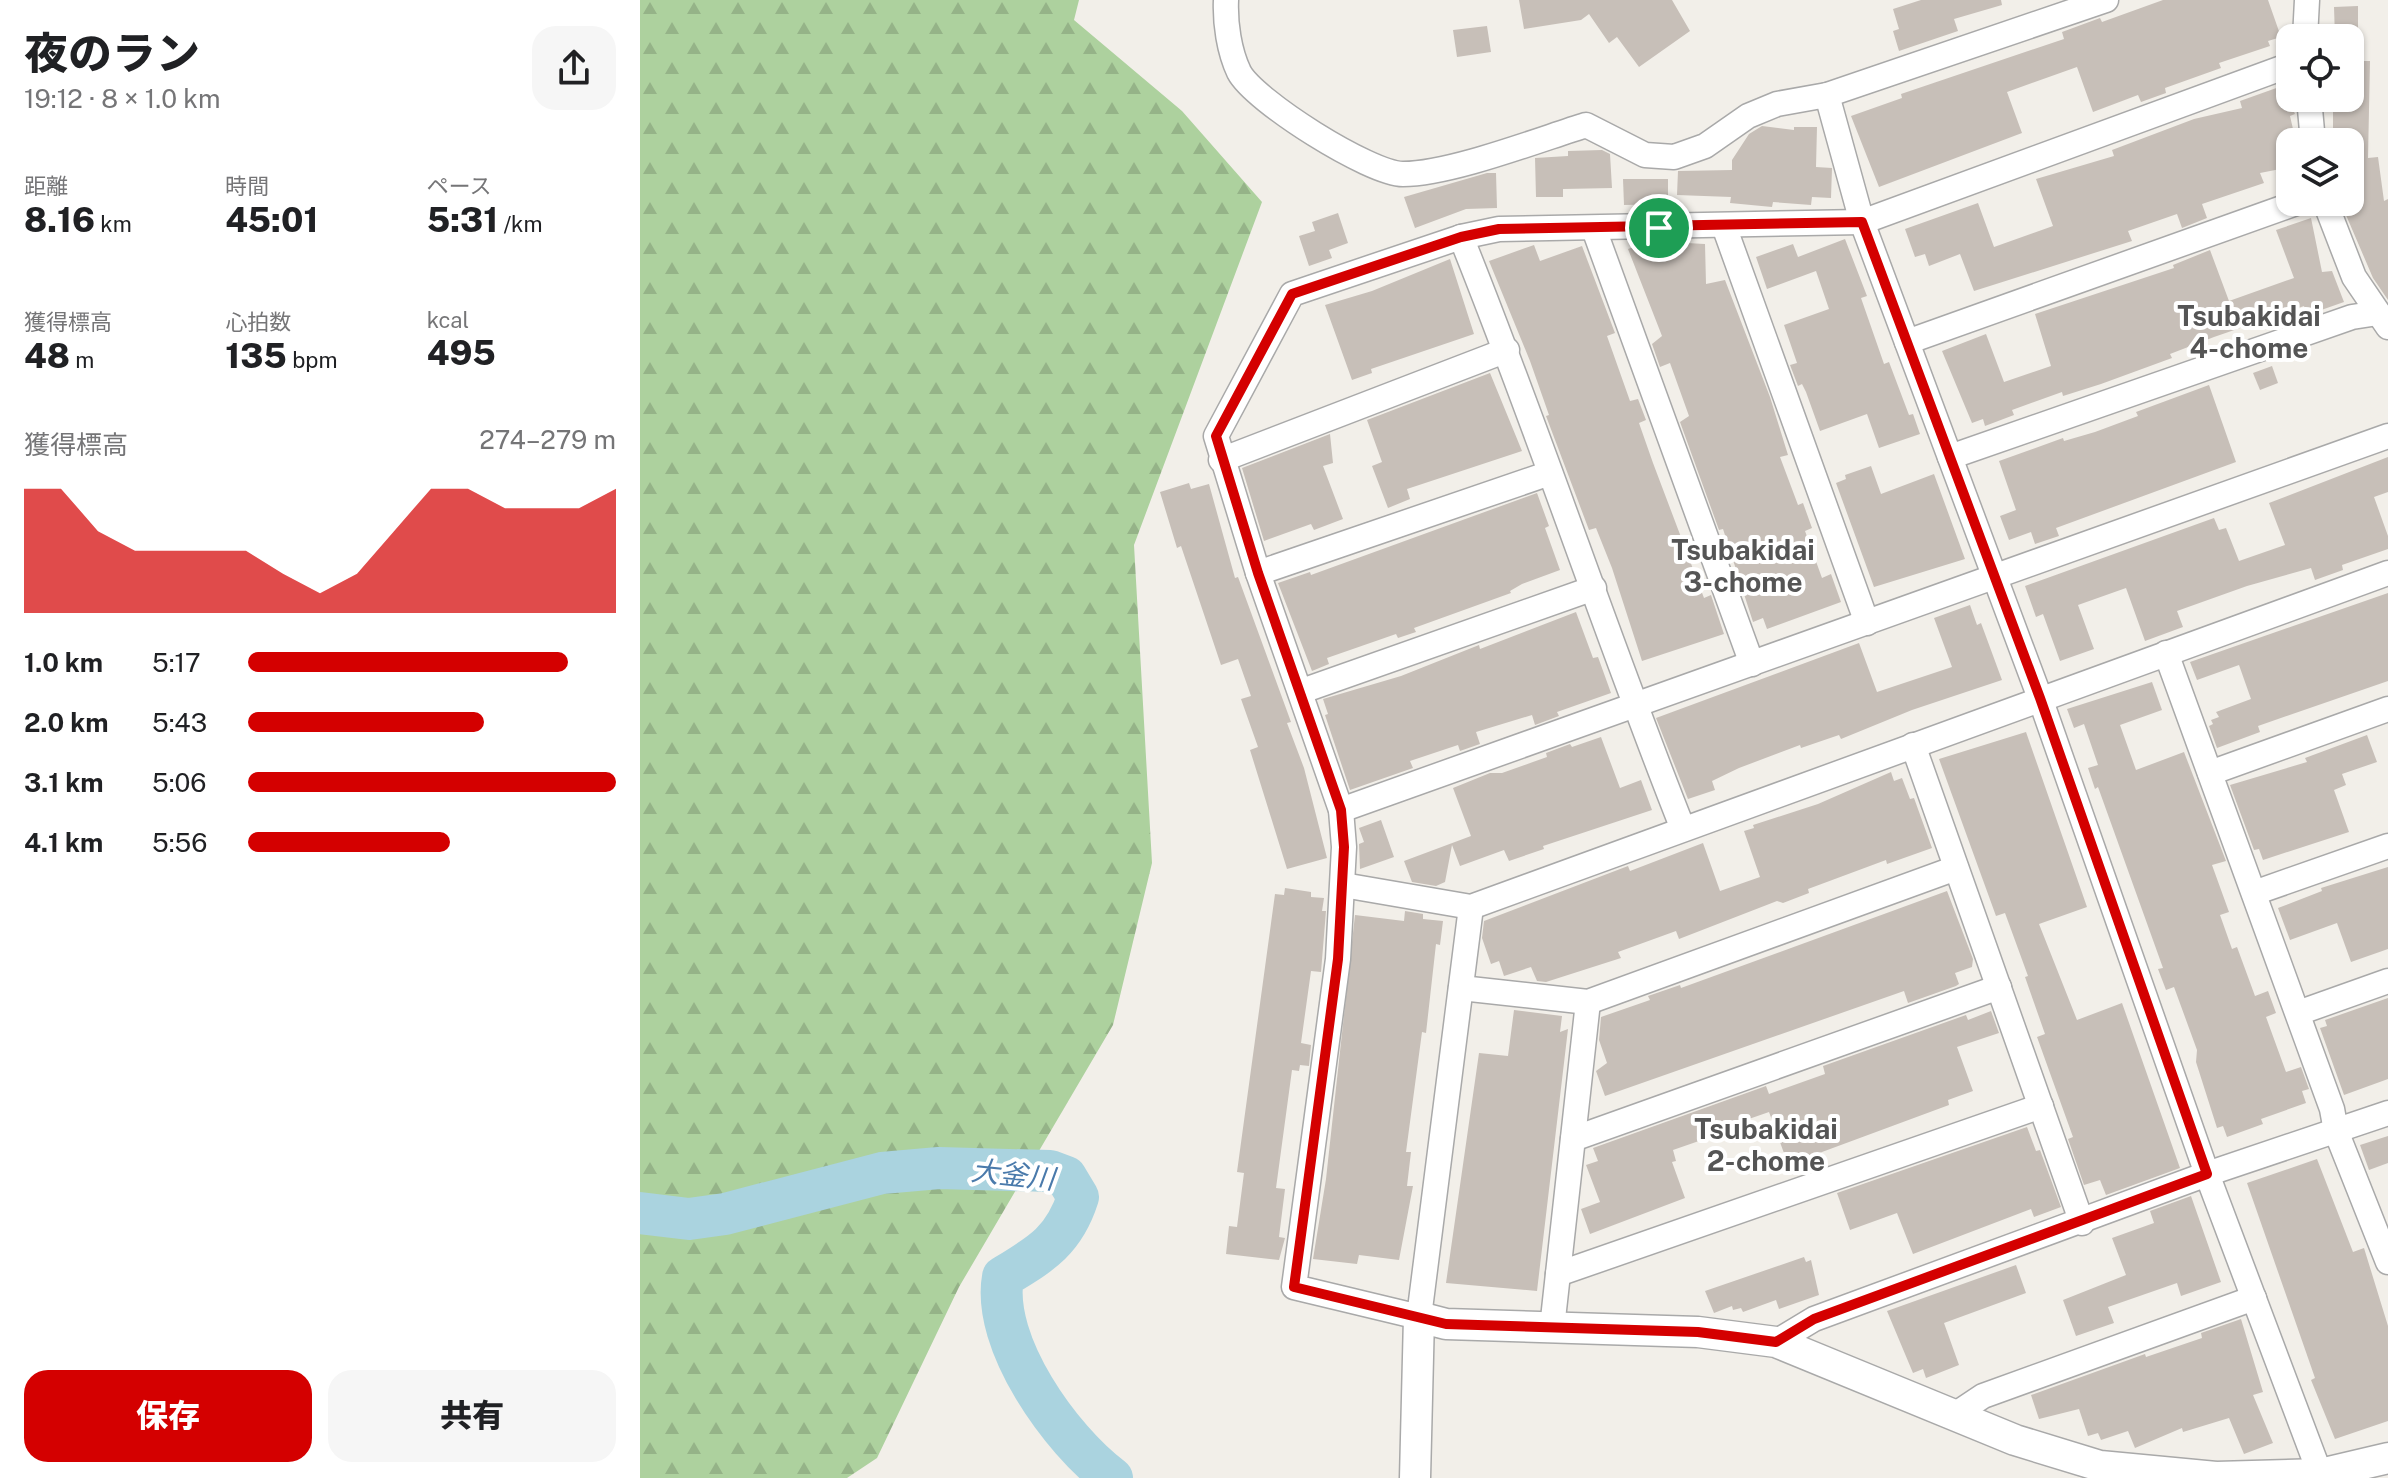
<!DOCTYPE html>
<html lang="ja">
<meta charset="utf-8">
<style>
body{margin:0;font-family:"Public Sans","Noto Sans JP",sans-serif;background:#f6f6f6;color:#202124;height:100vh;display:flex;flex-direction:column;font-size:30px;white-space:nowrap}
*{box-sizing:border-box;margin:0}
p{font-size:26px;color:#757577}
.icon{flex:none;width:44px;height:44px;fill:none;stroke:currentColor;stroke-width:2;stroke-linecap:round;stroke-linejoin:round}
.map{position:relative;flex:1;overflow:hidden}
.sheet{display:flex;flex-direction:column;background:#fff;width:640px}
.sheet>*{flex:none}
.tools{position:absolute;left:1636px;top:24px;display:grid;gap:16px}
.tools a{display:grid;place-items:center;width:88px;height:88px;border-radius:16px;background:#fff;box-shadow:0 2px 6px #0004;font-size:40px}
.pin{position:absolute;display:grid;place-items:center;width:68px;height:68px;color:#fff;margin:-34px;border:4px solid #fff;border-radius:50%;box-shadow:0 2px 8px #0007}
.round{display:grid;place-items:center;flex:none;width:84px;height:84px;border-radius:24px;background:#f6f6f6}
.head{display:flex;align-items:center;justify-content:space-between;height:136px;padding:0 24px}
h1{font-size:44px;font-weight:800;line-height:60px}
.figures{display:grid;grid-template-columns:repeat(3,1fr);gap:12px;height:136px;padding:8px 24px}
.figures div{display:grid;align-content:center}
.figures b{font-size:34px;font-weight:800}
.figures small{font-size:22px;font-weight:400}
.figures p{font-size:22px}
.chart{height:224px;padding:16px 24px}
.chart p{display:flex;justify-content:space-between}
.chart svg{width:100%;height:144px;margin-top:8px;fill:#d40000;opacity:.7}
.action{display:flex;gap:16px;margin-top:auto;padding:16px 24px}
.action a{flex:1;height:92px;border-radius:24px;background:#d40000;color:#fff;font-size:32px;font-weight:800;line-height:92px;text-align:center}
.action a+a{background:#f6f6f6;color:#202124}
ul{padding:0 24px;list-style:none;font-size:26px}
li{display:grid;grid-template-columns:128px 96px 1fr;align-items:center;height:60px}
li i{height:20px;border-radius:10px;background:#d40000}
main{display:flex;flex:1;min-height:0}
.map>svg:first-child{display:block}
.forest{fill:url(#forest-firs)}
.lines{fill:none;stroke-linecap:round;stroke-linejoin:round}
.river{stroke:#aad3df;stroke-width:42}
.building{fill:#c7bfb8}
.minor-casing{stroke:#a9a9a9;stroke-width:27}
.tertiary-casing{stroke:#a9a9a9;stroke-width:33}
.minor{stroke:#fff;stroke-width:24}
.tertiary{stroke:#fff;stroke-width:30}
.route-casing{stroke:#fff;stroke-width:16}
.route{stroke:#d40000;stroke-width:10}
.labels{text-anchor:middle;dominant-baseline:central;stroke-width:8;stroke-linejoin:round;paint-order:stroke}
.neighbourhood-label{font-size:28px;font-weight:bold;fill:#555;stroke:#fff}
.water-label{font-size:28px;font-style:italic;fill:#4a7aab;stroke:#fff}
</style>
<main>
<section class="sheet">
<div class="head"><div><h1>夜のラン</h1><p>19:12 · 8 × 1.0 km</p></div><a class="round"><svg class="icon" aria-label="share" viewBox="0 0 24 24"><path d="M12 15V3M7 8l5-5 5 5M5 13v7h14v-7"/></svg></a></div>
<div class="figures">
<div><p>距離</p><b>8.16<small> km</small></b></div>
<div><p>時間</p><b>45:01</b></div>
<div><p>ペース</p><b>5:31<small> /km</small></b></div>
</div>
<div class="figures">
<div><p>獲得標高</p><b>48<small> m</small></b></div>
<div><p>心拍数</p><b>135<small> bpm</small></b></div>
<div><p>kcal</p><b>495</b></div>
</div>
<div class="chart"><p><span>獲得標高</span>274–279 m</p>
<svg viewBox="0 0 160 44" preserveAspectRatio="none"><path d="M0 44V6L10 6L20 19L30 25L40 25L50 25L60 25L70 32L80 38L90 32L100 19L110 6L120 6L130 12L140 12L150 12L160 6V44z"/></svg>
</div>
<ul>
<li><b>1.0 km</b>5:17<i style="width:87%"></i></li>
<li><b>2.0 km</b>5:43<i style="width:64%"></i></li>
<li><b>3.1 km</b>5:06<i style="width:100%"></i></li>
<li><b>4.1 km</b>5:56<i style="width:55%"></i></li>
</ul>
<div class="action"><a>保存</a><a>共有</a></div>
</section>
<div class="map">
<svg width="1748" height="1478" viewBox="0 0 1748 1478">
<defs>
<pattern id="forest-firs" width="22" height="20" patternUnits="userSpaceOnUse" patternTransform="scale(2)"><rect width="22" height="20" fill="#add19e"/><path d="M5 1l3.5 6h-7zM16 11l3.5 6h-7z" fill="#95b388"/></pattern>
</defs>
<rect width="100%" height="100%" fill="#f2efe9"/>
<polygon class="forest" points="0,0 439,0 434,20 542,111 622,202 494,545 512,863 473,1025 319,1287 237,1458 207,1478 0,1478"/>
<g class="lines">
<path class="river" d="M 0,1213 L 49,1219 L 85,1214 L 242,1173 L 299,1168 L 410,1171 L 426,1177 L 438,1197 C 424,1241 401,1254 363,1277 C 351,1343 421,1440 472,1478"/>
</g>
<g class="building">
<polygon points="879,0 1032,0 1050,31 999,67 977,37 969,43 949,14 941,20 884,29"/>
<polygon points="1281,0 1361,0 1362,5 1314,19 1318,31 1259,51 1253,31 1259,29 1253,9"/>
<polygon points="1523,0 1628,0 1641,37 1628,41 1630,46 1579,63 1581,68 1525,88 1526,93 1501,102 1498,95 1453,112 1437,67 1367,92 1382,133 1239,187 1211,116 1262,98 1261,94 1424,39 1422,32 1460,18 1462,22"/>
<polygon points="1718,6 1718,38 1695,38 1694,7"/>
<polygon points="847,26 851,52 817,57 813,30"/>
<polygon points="1710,61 1730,61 1728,158 1738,157 1744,201 1748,199 1748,300 1733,278 1706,215 1710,214 1710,142 1693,142 1693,110 1710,110"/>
<polygon points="1642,86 1655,114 1650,116 1656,142 1650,142 1650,167 1620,173 1624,183 1562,204 1567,218 1542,228 1537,214 1488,231 1492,241 1334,291 1320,254 1289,266 1285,254 1275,257 1265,229 1338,203 1354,247 1413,226 1396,179 1474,156 1472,150 1554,119 1602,108 1600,101"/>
<polygon points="1122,126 1154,130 1154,127 1177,127 1176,167 1192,168 1191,198 1172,197 1171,205 1133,202 1132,207 1090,203 1091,197 1037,195 1038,171 1092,170 1092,160 1109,134"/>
<polygon points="962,150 970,154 972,188 923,189 923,197 896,197 895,158 928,156 928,151"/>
<polygon points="847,173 856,173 857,208 826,209 775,228 764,197"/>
<polygon points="983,179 1028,179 1028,204 984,205"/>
<polygon points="698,213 708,243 689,250 692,258 669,266 659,236 675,231 672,222"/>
<polygon points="1671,218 1682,272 1692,271 1704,302 1667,315 1664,306 1574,337 1530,354 1532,358 1461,384 1423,396 1422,392 1372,410 1374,415 1345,426 1343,419 1332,423 1302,351 1346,334 1364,382 1411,366 1395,314 1534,268 1533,265 1570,250 1589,301 1654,278 1636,230"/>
<polygon points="1205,239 1227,296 1221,298 1244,364 1249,362 1269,415 1273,414 1280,434 1239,448 1227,414 1180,431 1166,392 1162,384 1158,386 1150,365 1157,363 1144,325 1189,309 1176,271 1127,289 1116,257 1153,244 1158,257"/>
<polygon points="1010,241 1065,244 1066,284 1085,280 1130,397 1148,455 1140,457 1158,505 1163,503 1172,528 1165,531 1182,578 1191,574 1201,602 1127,629 1123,618 1113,622 1083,529 1079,530 1040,422 1049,416 1030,363 1020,367 1012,344 1022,336 988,249"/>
<polygon points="894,245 900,261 942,246 975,333 967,336 990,401 998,399 1006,420 999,423 1013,463 1064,598 1071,595 1084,634 1002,661 972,568 956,528 949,530 906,416 909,415 890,361 849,261"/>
<polygon points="810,259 834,334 731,369 732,373 712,380 685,305 732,291"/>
<polygon points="1632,366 1638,383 1620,390 1613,373"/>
<polygon points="850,373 882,451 767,489 770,499 748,508 732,466 742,462 727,420"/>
<polygon points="1569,385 1596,462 1416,528 1419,536 1395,544 1391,532 1369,540 1360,516 1376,510 1359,461 1423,438 1424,441 1455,432 1498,416 1496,412"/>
<polygon points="690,434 693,463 683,466 703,519 674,530 671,524 624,541 602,468"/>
<polygon points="1748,457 1748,492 1734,497 1748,536 1748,549 1702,565 1703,570 1675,580 1671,568 1607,586 1537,611 1543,627 1505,641 1486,588 1438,605 1454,649 1420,661 1403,614 1396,617 1385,586 1574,518 1579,530 1586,528 1599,561 1645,545 1629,503"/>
<polygon points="1231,466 1241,494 1294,474 1325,559 1234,587 1196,483 1206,479 1205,475"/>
<polygon points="549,483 551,489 569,484 595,578 598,577 651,722 647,723 664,768 687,858 647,869 610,750 618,747 601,699 611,696 598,659 581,665 541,546 537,548 520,492"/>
<polygon points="897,493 909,526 905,528 920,570 882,584 870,591 871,593 774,628 776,632 758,638 756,634 687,658 689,664 672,671 638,583 670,572 671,575"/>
<polygon points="1748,593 1748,681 1618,726 1620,732 1577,748 1569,726 1573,724 1571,720 1579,717 1576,712 1611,699 1599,665 1557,680 1550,662"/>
<polygon points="1330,605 1337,625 1341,623 1362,680 1272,710 1201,739 1199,735 1161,748 1160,745 1099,768 1072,781 1075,790 1048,799 1016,718 1219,643 1237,692 1312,667 1294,618"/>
<polygon points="936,612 953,658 958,657 971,693 917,712 919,716 895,725 892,715 836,732 840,744 820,751 818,745 770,761 773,768 710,790 685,715 688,714 683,699 761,676 839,645 840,649"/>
<polygon points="1512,682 1522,710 1480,725 1496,770 1544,752 1586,861 1572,865 1589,912 1580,915 1592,949 1597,947 1615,996 1628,991 1636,1013 1626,1017 1646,1072 1661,1067 1669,1089 1662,1091 1666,1103 1621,1119 1623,1124 1587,1137 1583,1126 1577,1128 1556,1062 1557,1050 1534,987 1526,990 1518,969 1523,968 1458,787 1455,789 1448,768 1458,765 1444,724 1434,728 1427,709"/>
<polygon points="1386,732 1447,907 1399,924 1437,1020 1482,1003 1540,1168 1466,1195 1460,1180 1444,1185 1428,1139 1433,1137 1397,1037 1405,1034 1385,977 1388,976 1365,913 1356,916 1299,759"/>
<polygon points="1727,735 1737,762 1702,774 1706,785 1694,790 1709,832 1623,860 1619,849 1614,850 1590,785 1667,762 1665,758"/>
<polygon points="961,737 980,788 1001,780 1012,810 903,846 904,849 869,861 864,850 820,866 812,845 805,882 796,886 772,882 764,861 831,836 813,788 850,773 862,773 907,757 906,753 930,744 932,747"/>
<polygon points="1251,772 1254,781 1262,778 1270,799 1274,798 1292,848 1247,864 1246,860 1168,889 1169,893 1143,903 1137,901 1039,939 1036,931 978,952 981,958 906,982 897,981 891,967 864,976 859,961 851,964 842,938 844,921 988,866 990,871 1063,843 1080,891 1120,877 1104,831 1114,828 1113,825 1178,804"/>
<polygon points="741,820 754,857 720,869 719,844 724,842 719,828"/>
<polygon points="1748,867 1748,949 1711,962 1697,923 1650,940 1638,908 1682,891 1681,888"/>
<polygon points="645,888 671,892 671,897 684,898 682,911 686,911 681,972 671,971 661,1043 671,1045 669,1066 660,1065 659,1071 652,1070 636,1188 645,1189 639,1237 645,1238 639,1260 586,1254 589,1226 597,1227 604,1173 597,1172 635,894 644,895"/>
<polygon points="1307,891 1333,959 1332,967 1315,973 1319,984 1316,986 1268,1003 1264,991 965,1096 956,1071 967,1063 959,1040 961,1017 1010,1000 1008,996 1040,985 1041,988"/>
<polygon points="765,911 783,914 783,919 803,921 800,945 796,944 786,1033 782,1032 766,1152 771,1152 767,1186 773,1186 759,1260 719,1255 717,1264 673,1259 686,1179 715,915 764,921"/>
<polygon points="1748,998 1748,1079 1704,1095 1680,1028 1687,1026 1685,1020"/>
<polygon points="874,1010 922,1016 920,1032 928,1029 897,1291 806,1283 839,1053 868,1056"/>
<polygon points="1351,1011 1359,1033 1317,1047 1333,1091 1308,1100 1309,1105 1182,1152 1173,1157 1176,1166 1152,1175 1129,1112 1080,1129 1082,1133 1033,1150 1036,1161 1032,1162 1045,1198 950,1234 941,1209 960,1202 946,1165 958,1161 953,1148 1126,1086 1129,1094 1185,1074 1183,1066 1326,1015 1328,1020"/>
<polygon points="1387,1127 1396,1151 1400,1150 1421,1207 1394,1217 1391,1209 1273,1254 1257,1213 1210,1230 1197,1193"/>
<polygon points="1748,1136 1748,1163 1729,1170 1720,1145"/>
<polygon points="1677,1159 1713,1252 1724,1248 1748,1326 1748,1421 1695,1439 1671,1380 1675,1378 1607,1183"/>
<polygon points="1551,1196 1581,1282 1541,1296 1537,1283 1468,1307 1474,1323 1436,1336 1423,1300 1486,1275 1472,1238 1514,1223 1510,1211"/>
<polygon points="1164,1257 1166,1262 1171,1260 1179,1295 1139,1309 1136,1300 1103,1312 1101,1308 1093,1310 1092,1306 1074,1313 1065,1291"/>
<polygon points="1376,1265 1386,1293 1304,1323 1319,1365 1286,1378 1283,1369 1273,1373 1247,1311"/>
<polygon points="1601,1319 1623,1392 1613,1395 1633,1443 1604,1454 1589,1418 1543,1432 1542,1428 1495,1448 1488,1431 1461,1440 1458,1433 1448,1436 1439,1409 1399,1419 1391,1395 1505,1354 1506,1357 1562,1338 1561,1333"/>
</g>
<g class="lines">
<g class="minor-casing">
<g id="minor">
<path d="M 586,0 C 585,23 589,51 599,72 C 614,101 730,174 763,174 C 810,174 898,140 946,125 L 1005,155 L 1034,157 L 1065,146 L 1108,116 L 1137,104 L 1187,95 L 1466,0"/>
<polyline points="1665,38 1667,0"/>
<polyline points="1187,95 1222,222 1400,698 1567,1174 1680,1474"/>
<polyline points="1669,98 1673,142"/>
<polyline points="1685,202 1714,277 1748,327"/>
<polyline points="1084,226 1227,623"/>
<polyline points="954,229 1112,664"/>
<path d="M 821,237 C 900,433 965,633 1043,829"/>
<polyline points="1267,342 1659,202"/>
<polyline points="1310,457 1712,317 1738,313"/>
<polyline points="581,460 867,350"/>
<polyline points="618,573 910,473"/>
<polyline points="1526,653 1692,1109 1696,1131 1748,1262"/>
<polyline points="662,691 954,588"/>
<polyline points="1273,745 1442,1223"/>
<polyline points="1570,773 1748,709"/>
<polyline points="701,810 1748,436"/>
<polyline points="703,885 831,907 1748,573"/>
<polyline points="1614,893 1748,846"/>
<polyline points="831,907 779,1317 654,1287 698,959 704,847 701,810 618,573 576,436 652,294 821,237 859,229 1222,222 1650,65"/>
<polyline points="821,988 948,1002 1316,868"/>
<polyline points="1658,1013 1748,981"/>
<polyline points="933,1139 1359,987"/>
<polyline points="918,1274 1401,1106"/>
<polyline points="912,1328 948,1002"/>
<polyline points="1136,1342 1174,1319 1567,1174 1748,1113"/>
<polyline points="1313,1416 1343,1396 1614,1298"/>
</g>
</g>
<g class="tertiary-casing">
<polyline id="tertiary" points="775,1478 779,1317 806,1324 1058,1332 1136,1342 1375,1440 1460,1466 1576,1477 1680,1474 1748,1458"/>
</g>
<use href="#minor" class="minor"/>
<use href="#tertiary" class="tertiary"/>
</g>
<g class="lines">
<g class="route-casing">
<polygon id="route" points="1222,222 1400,698 1567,1174 1174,1319 1136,1342 1058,1332 806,1324 654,1287 698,959 704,847 701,810 618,573 576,436 652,294 821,237 859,229"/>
</g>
<use href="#route" class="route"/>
</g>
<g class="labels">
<g class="neighbourhood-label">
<text x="1609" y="315">Tsubakidai<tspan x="1609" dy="32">4-chome</tspan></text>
<text x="1103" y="549">Tsubakidai<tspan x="1103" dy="32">3-chome</tspan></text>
<text x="1126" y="1128">Tsubakidai<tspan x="1126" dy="32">2-chome</tspan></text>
</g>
<g class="water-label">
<text transform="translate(373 1174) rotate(6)">大釜川</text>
</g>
</g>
</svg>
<div class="tools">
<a><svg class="icon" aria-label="locate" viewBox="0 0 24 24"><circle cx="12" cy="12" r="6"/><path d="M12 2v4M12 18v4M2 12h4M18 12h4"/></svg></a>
<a><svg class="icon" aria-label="layers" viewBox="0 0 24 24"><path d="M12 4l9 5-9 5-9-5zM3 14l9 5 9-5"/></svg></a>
</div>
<div class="pin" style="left:1019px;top:228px;background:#1e9e55"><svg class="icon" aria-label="arrive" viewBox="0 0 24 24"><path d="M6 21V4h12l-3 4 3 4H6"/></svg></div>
</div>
</main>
